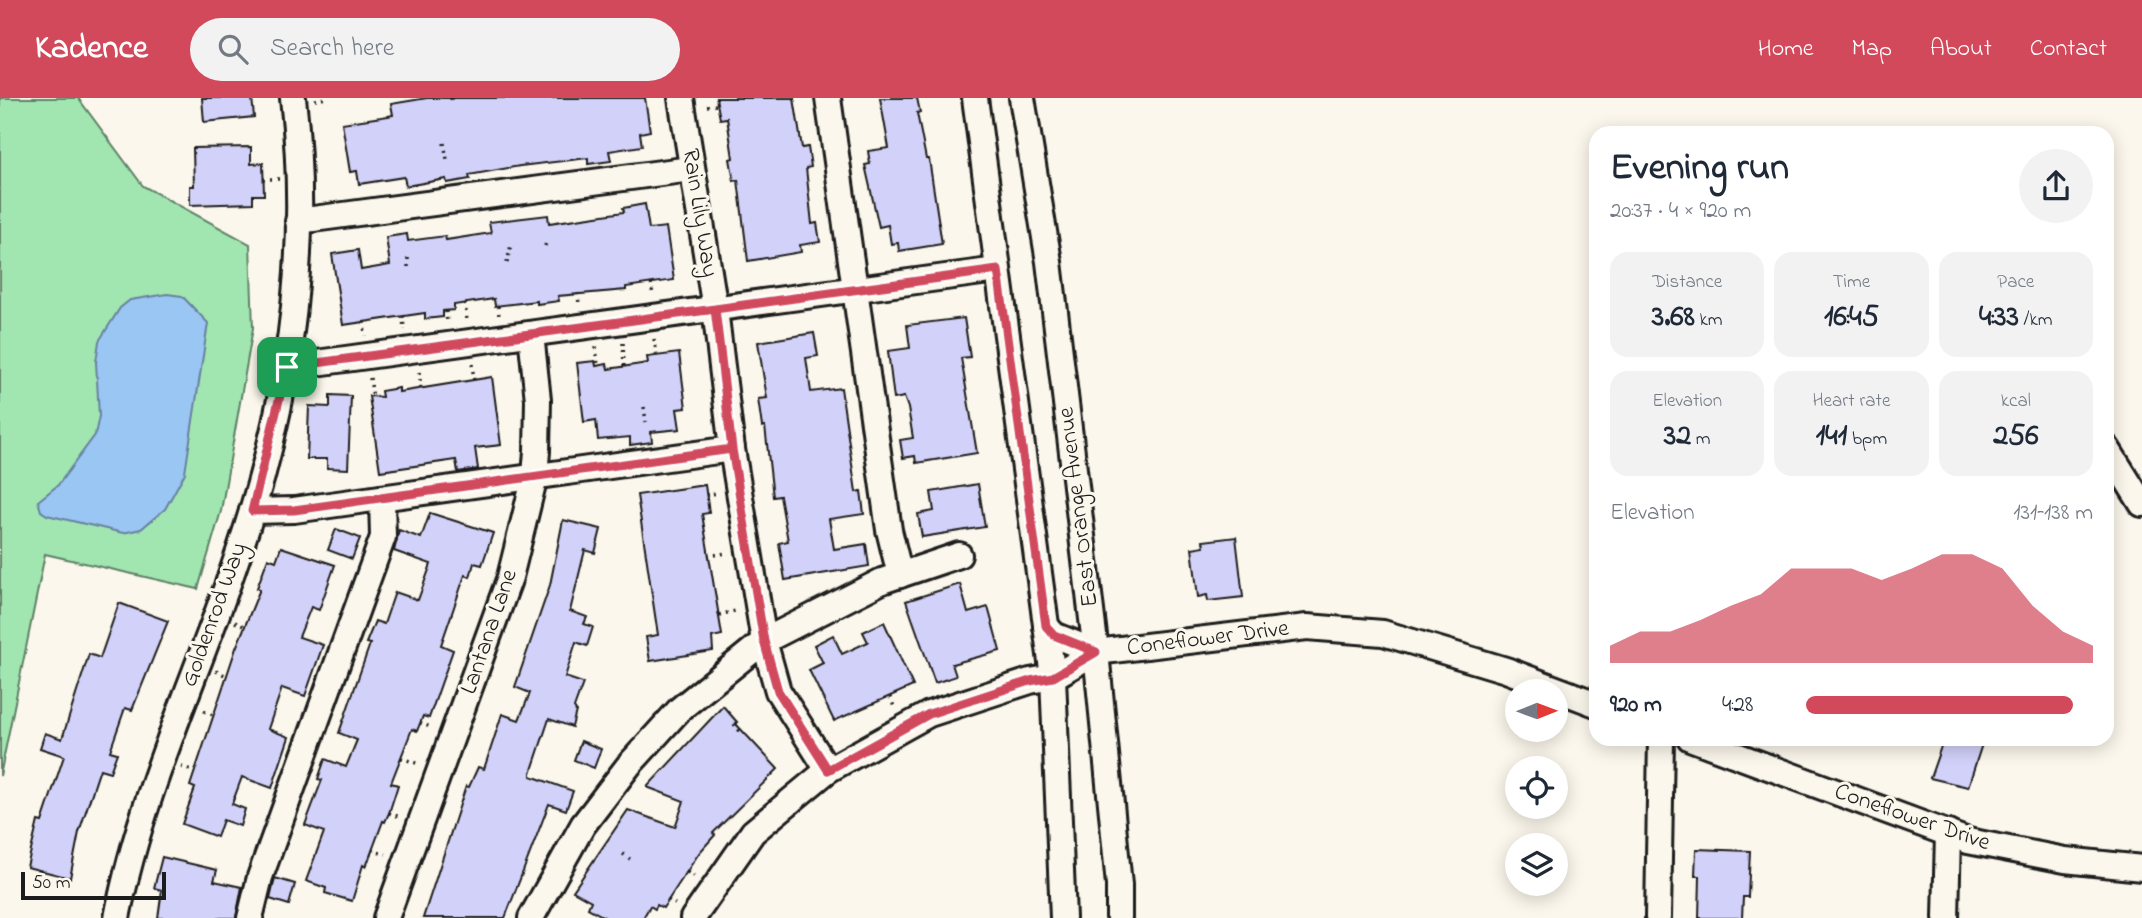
<!DOCTYPE html>
<meta charset="utf-8">
<style>
body{margin:0;font-family:"Indie Flower",sans-serif;background:#f2f2f3;color:#1f2937;height:100vh;display:flex;flex-direction:column;font-size:26px;white-space:nowrap}
*{box-sizing:border-box;margin:0}
p{font-size:23px;color:#747a83}
.icon{flex:none;width:38px;height:38px;fill:none;stroke:currentColor;stroke-width:2;stroke-linecap:round;stroke-linejoin:round}
.map{position:relative;flex:1;overflow:hidden}
.sheet{position:absolute;left:1589px;top:28px;width:525px;height:620px;display:flex;flex-direction:column;background:#fff;border-radius:21px;box-shadow:0 4px 18px #0003}
.sheet>*{flex:none}
.needle{width:46px;rotate:89deg}
.buttons{position:absolute;left:1505px;top:581px;display:grid;gap:14px}
.buttons a{display:grid;place-items:center;width:63px;height:63px;border-radius:50%;background:#fff;box-shadow:0 4px 18px #0003;font-size:35px}
.scale{position:absolute;left:21px;bottom:18px;width:145px;box-sizing:border-box;padding-left:7px;border:4px solid #1c1c1c;border-top:0;font-size:19px;line-height:24px;white-space:nowrap;color:#1c1c1c;-webkit-text-stroke:5px #fbf7ec;paint-order:stroke}
.pin{position:absolute;display:grid;place-items:center;width:60px;height:60px;color:#fff;margin:-30px;border-radius:14px;box-shadow:0 4px 10px #0006}
.round{display:grid;place-items:center;flex:none;width:74px;height:74px;border-radius:37px;background:#f2f2f3}
.overview{display:flex;align-items:center;justify-content:space-between;height:119px;padding:0 21px}
h1{font-size:38px;font-weight:700;line-height:52px}
.stats{display:grid;grid-template-columns:repeat(3,1fr);gap:10px;height:119px;padding:7px 21px}
.stats div{display:grid;align-content:center;border-radius:18px;background:#f2f2f3;text-align:center}
.stats b{font-size:30px;font-weight:700}
.stats small{font-size:19px;font-weight:400}
.stats p{font-size:19px}
.chart{height:196px;padding:14px 21px}
.chart p{display:flex;justify-content:space-between}
.chart svg{width:100%;height:126px;margin-top:7px;fill:#d1495b;opacity:.7}
ul{padding:0 21px;list-style:none;font-size:23px}
li{display:grid;grid-template-columns:112px 84px 1fr;align-items:center;height:52px}
li i{height:18px;border-radius:9px;background:#d1495b}
header{display:flex;align-items:center;gap:42px;box-sizing:border-box;height:98px;padding:0 35px;background:#d1495b;color:#fff}
header strong{font-size:33px}
nav{display:flex;gap:38px;margin-inline-start:auto;font-size:24px}
.search{width:490px;height:63px;background:#f2f2f3;display:flex;align-items:center;gap:18px;box-sizing:border-box;padding:0 24px;border-radius:38px;color:#747a83;font-size:26px}
.map>svg:first-child{display:block}
.green{fill:#a1e6b1;stroke:#5e8166;stroke-width:2}
.water{fill:#9ac6f4;stroke:#68829e;stroke-width:2}
.building{fill:#d2d1f9;stroke:#1c1c1c;stroke-width:2}
.lines{fill:none;stroke-linecap:round;stroke-linejoin:round}
.minor-casing{stroke:#1c1c1c;stroke-width:30}
.path{stroke:#1c1c1c;stroke-width:3.5;stroke-dasharray:2 5;stroke-linecap:butt}
.minor{stroke:#fbf7ec;stroke-width:24}
.route-casing{stroke:#fff;stroke-width:14}
.route{stroke:#d1495b;stroke-width:9}
.labels{text-anchor:middle;dominant-baseline:central;stroke-width:6;stroke-linejoin:round;paint-order:stroke}
.street-label{font-size:24px;fill:#1c1c1c;stroke:#fbf7ec}
</style>
<header>
<strong>Kadence</strong>
<div class="search"><svg class="icon" aria-label="search" viewBox="0 0 24 24"><circle cx="10" cy="10" r="6"/><path d="M15 15l6 6"/></svg>Search here</div>
<nav><a>Home</a><a>Map</a><a>About</a><a>Contact</a></nav>
</header>
<div class="map">
<svg width="2142" height="820" viewBox="0 0 2142 820">
<rect width="100%" height="100%" fill="#fbf7ec"/>
<filter id="ink" filterUnits="userSpaceOnUse"><feTurbulence type="fractalNoise" baseFrequency=".0143" numOctaves="2"/><feDisplacementMap in="SourceGraphic" scale="14" xChannelSelector="R" yChannelSelector="G"/><feConvolveMatrix kernelMatrix="1 2 1 2 8 2 1 2 1" color-interpolation-filters="sRGB"/></filter>
<g filter="url(#ink)">
<polygon class="green" points="0,0 78,0 143,88 250,146 253,230 221,413 198,491 45,456 0,678"/>
<polygon class="water" points="167,196 182,198 208,225 185,375 165,411 141,431 123,435 47,417 41,413 38,403 58,387 95,337 99,318 96,264 99,243 120,210 130,202"/>
<g class="building">
<polygon points="202,0 252,0 254,19 204,24"/>
<polygon points="427,0 645,0 650,33 640,35 642,48 609,53 611,63 588,66 588,60 520,68 469,77 470,81 447,85 446,81 406,88 404,79 359,86 357,73 350,74 342,25 388,18 393,17 391,6"/>
<polygon points="716,0 794,0 802,50 808,49 811,69 806,70 812,126 817,125 820,144 800,147 801,154 748,163 738,82 734,83 730,61 733,60 727,20 720,21"/>
<polygon points="880,0 917,0 920,14 917,15 926,61 929,61 942,146 899,153 898,145 891,146 888,127 879,129 865,67 870,66 868,53 889,50"/>
<polygon points="251,49 251,66 263,65 264,97 253,97 253,105 190,107 190,88 194,88 193,50"/>
<polygon points="645,106 649,131 666,129 674,182 626,189 626,192 558,198 559,203 537,206 537,203 495,208 494,201 454,207 454,212 443,213 443,219 425,221 425,215 343,227 332,156 358,152 361,172 390,167 386,139 407,136 408,143 445,138 446,142 491,135 489,124 548,117 549,125 624,114 623,110"/>
<polygon points="964,220 970,259 961,260 977,355 916,365 915,358 903,360 900,342 913,340 908,310 904,299 894,301 888,253 910,250 907,227"/>
<polygon points="814,235 818,258 806,260 811,294 841,290 856,394 861,393 864,416 829,421 834,451 866,446 869,468 785,482 779,445 788,443 780,398 773,399 765,328 762,329 758,301 767,300 758,244"/>
<polygon points="679,255 686,310 677,311 680,331 651,334 652,344 630,347 630,339 598,342 596,322 584,324 577,265 595,263 596,268 607,266 608,271 648,265 647,259"/>
<polygon points="492,279 501,347 475,350 478,371 458,374 456,362 380,373 369,298 382,299 381,293 399,290 399,294"/>
<polygon points="330,297 351,298 348,371 327,370 327,361 307,361 309,308 330,309"/>
<polygon points="978,386 985,429 922,439 918,416 934,413 931,394"/>
<polygon points="705,387 709,415 702,416 722,537 712,539 713,553 650,563 646,539 658,537 637,397"/>
<polygon points="430,415 493,435 482,467 474,465 470,479 465,477 441,547 453,552 429,620 423,618 417,633 412,631 391,685 398,687 389,715 385,724 383,723 366,769 363,767 352,803 325,795 326,790 306,783 324,734 305,727 322,682 318,681 325,661 346,669 357,642 339,635 370,546 366,545 375,523 384,526 395,494 418,502 431,466 394,453 399,432 421,440"/>
<polygon points="563,422 601,431 595,455 585,452 570,513 587,519 584,526 593,529 587,548 576,544 565,579 583,585 574,610 576,613 572,629 549,621 531,675 531,678 573,693 566,712 549,706 505,820 423,820 466,688 469,689 478,669 484,671 502,616 519,622 530,595 515,589 550,487"/>
<polygon points="336,431 360,440 352,461 328,452"/>
<polygon points="1236,439 1243,499 1208,503 1207,497 1198,499 1192,450 1204,448 1203,443"/>
<polygon points="281,449 335,467 319,512 311,509 299,539 323,547 305,598 282,590 268,631 289,639 272,690 242,679 232,706 245,711 240,728 223,722 217,739 182,726 195,690 190,688 236,550 260,491 257,490 268,460 276,463"/>
<polygon points="960,486 968,515 988,509 1000,553 952,566 956,578 935,585 906,503"/>
<polygon points="119,505 168,523 132,612 125,610 110,653 117,655 110,674 100,671 79,734 70,780 27,769 38,723 42,724 64,658 40,650 45,635 62,641 89,556 100,560"/>
<polygon points="884,524 913,588 834,623 809,572 823,565 814,547 833,537 842,556 868,544 863,534"/>
<polygon points="723,608 737,624 735,625 778,671 713,735 715,737 699,755 663,810 657,807 655,811 650,808 643,820 606,820 588,810 591,803 573,793 628,712 675,729 684,703 647,689"/>
<polygon points="1944,640 1984,640 1968,689 1930,680"/>
<polygon points="581,643 601,651 594,670 574,662"/>
<polygon points="1696,751 1750,753 1748,799 1743,799 1742,820 1699,820 1700,778 1695,778"/>
<polygon points="162,759 217,772 214,783 242,789 236,820 158,820 162,792 154,790"/>
<polygon points="275,780 295,786 289,807 270,801"/>
</g>
<g class="lines">
<g class="minor-casing">
<g id="minor">
<polyline points="681,0 715,211 732,351 764,543 778,593 828,672"/>
<polyline points="828,0 889,432 900,477"/>
<polyline points="975,0 1053,579 1063,820"/>
<polyline points="1022,0 1049,164 1096,554 1119,787 1119,820"/>
<polyline points="298,123 691,71"/>
<polyline points="287,269 997,172"/>
<polyline points="2107,350 2142,406"/>
<polyline points="252,413 294,412 732,351"/>
<polyline points="1046,528 1054,537 1096,554"/>
<polyline points="1690,640 1968,743 2065,762 2142,770"/>
<path d="M 117,820 C 144,680 211,550 252,413 C 293,279 309,139 293,0"/>
<polyline points="250,820 260,779 383,439 382,400"/>
<polyline points="386,820 510,479 535,378 537,353 538,302 531,236"/>
<polyline points="531,820 583,727 629,667 680,611 764,543 882,483 959,457"/>
<polyline points="693,820 753,734 828,672 929,616 1030,583 1053,579 1096,554 1307,529 1383,535 1506,572 1596,606"/>
<polyline points="1658,820 1661,640"/>
<polyline points="1946,820 1948,735"/>
</g>
</g>
<g class="path">
<polyline points="451,0 452,4"/>
<polyline points="315,2 327,0"/>
<polyline points="707,8 717,7"/>
<polyline points="444,45 447,61"/>
<polyline points="263,81 279,81"/>
<polyline points="545,148 547,142"/>
<polyline points="408,160 408,169"/>
<polyline points="507,165 511,147"/>
<polyline points="651,185 653,197"/>
<polyline points="578,195 579,207"/>
<polyline points="465,205 467,223"/>
<polyline points="498,208 499,219"/>
<polyline points="446,213 447,226"/>
<polyline points="403,218 404,232"/>
<polyline points="364,224 365,238"/>
<polyline points="654,241 657,258"/>
<polyline points="623,245 624,268"/>
<polyline points="596,249 598,268"/>
<polyline points="472,266 474,282"/>
<polyline points="419,274 421,291"/>
<polyline points="370,280 373,300"/>
<polyline points="644,309 646,324"/>
<polyline points="706,397 718,395"/>
<polyline points="708,458 727,455"/>
<polyline points="719,517 735,513"/>
<polyline points="235,524 246,529"/>
<polyline points="216,573 227,578"/>
<polyline points="890,599 895,611"/>
<polyline points="204,613 215,618"/>
<polyline points="420,625 433,630"/>
<polyline points="734,626 742,636"/>
<polyline points="401,660 419,666"/>
<polyline points="181,669 195,673"/>
<polyline points="389,715 400,719"/>
<polyline points="372,753 386,756"/>
<polyline points="623,756 630,761"/>
<polyline points="687,774 694,778"/>
<polyline points="668,802 675,806"/>
</g>
<use href="#minor" class="minor"/>
</g>
</g>
<g class="lines" filter="url(#ink)">
<g class="route-casing">
<polyline id="route" points="287,269 715,211 732,351 764,543 778,593 828,672 929,616 1030,583 1053,579 1096,554 1054,537 1046,528 998,172 715,211 732,351 294,412 252,413 287,269"/>
</g>
<use href="#route" class="route"/>
</g>
<g class="labels">
<g class="street-label">
<text transform="translate(699 115) rotate(81)">Rain Lily Way</text>
<text transform="translate(1079 409) rotate(-97)">East Orange Avenue</text>
<text transform="translate(215 517) rotate(-70)">Goldenrod Way</text>
<text transform="translate(490 534) rotate(-71)">Lantana Lane</text>
<text transform="translate(1208 541) rotate(-7)">Coneflower Drive</text>
<text transform="translate(1912 720) rotate(19)">Coneflower Drive</text>
</g>
</g>
</svg>
<div class="buttons">
<a><svg class="needle" viewBox="-14 -14 28 28"><path d="M0-13l5 13h-10z" fill="#e53935"/><path d="M0 13l5-13h-10z" fill="#747a83"/></svg></a>
<a><svg class="icon" aria-label="locate" viewBox="0 0 24 24"><circle cx="12" cy="12" r="6"/><path d="M12 2v4M12 18v4M2 12h4M18 12h4"/></svg></a>
<a><svg class="icon" aria-label="layers" viewBox="0 0 24 24"><path d="M12 4l9 5-9 5-9-5zM3 14l9 5 9-5"/></svg></a>
</div>
<div class="scale">50 m</div>
<div class="pin" style="left:287px;top:269px;background:#1e9e55"><svg class="icon" aria-label="arrive" viewBox="0 0 24 24"><path d="M6 21V4h12l-3 4 3 4H6"/></svg></div>
<section class="sheet">
<div class="overview"><div><h1>Evening run</h1><p>20:37 · 4 × 920 m</p></div><a class="round"><svg class="icon" aria-label="share" viewBox="0 0 24 24"><path d="M12 15V3M7 8l5-5 5 5M5 13v7h14v-7"/></svg></a></div>
<div class="stats">
<div><p>Distance</p><b>3.68<small> km</small></b></div>
<div><p>Time</p><b>16:45</b></div>
<div><p>Pace</p><b>4:33<small> /km</small></b></div>
</div>
<div class="stats">
<div><p>Elevation</p><b>32<small> m</small></b></div>
<div><p>Heart rate</p><b>141<small> bpm</small></b></div>
<div><p>kcal</p><b>256</b></div>
</div>
<div class="chart"><p><span>Elevation</span>131–138 m</p>
<svg viewBox="0 0 160 44" preserveAspectRatio="none"><path d="M0 44V38L10 33L20 33L30 29L40 24L50 20L60 11L70 11L80 11L90 15L100 11L110 6L120 6L130 11L140 24L150 33L160 38V44z"/></svg>
</div>
<ul>
<li><b>920 m</b>4:28<i style="width:93%"></i></li>
</ul>
</section>
</div>
